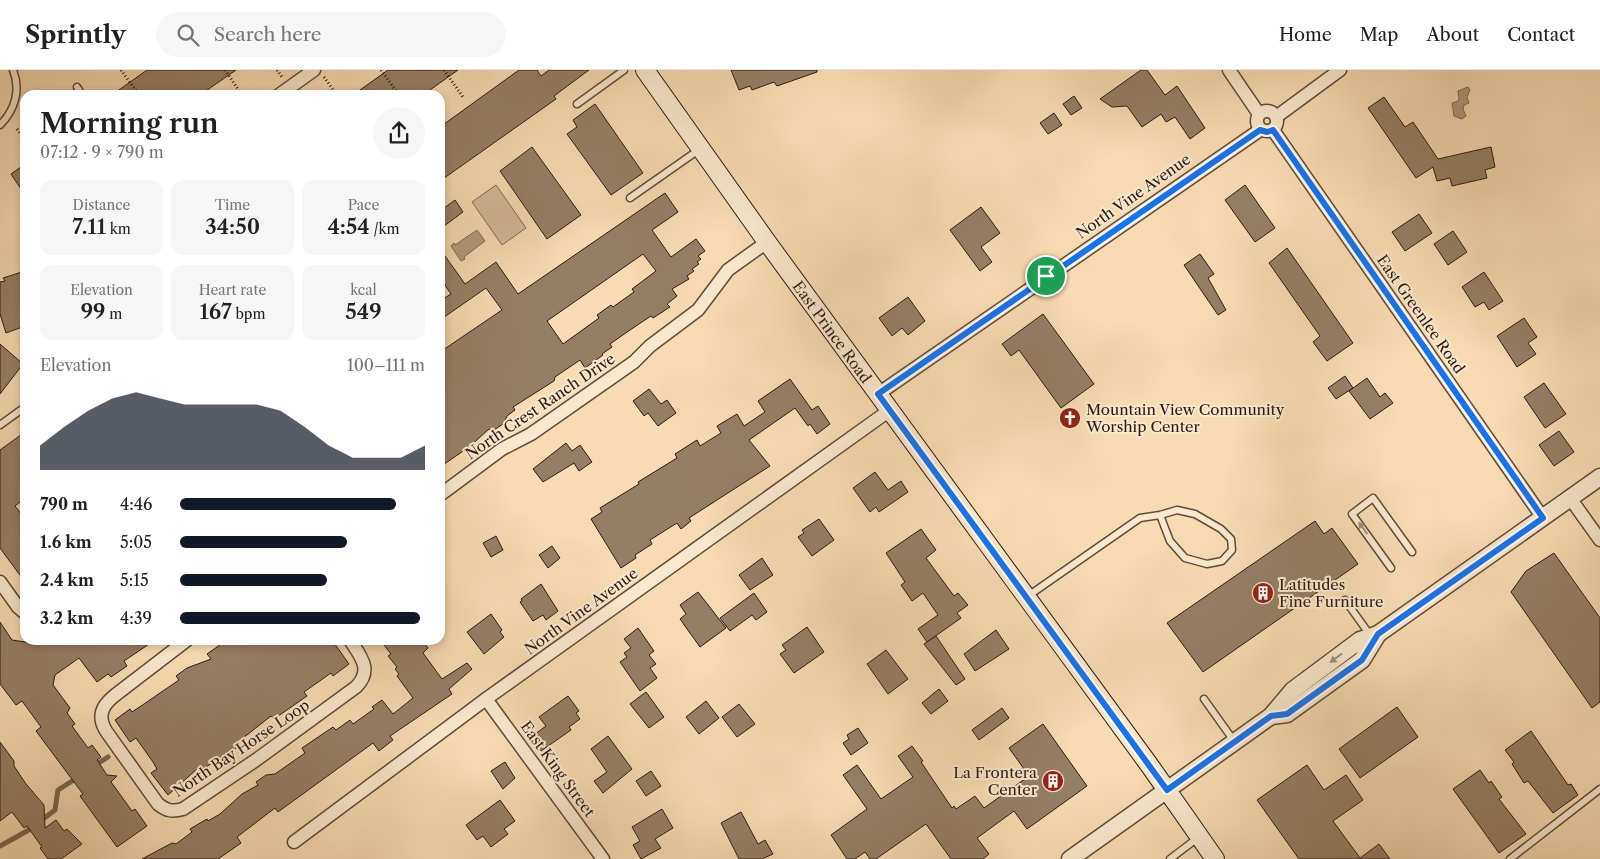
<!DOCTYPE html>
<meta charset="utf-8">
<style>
body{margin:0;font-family:"Libre Caslon Text",serif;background:#f6f6f6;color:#202124;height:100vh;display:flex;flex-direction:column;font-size:19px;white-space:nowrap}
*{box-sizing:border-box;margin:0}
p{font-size:16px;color:#757577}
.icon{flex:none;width:28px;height:28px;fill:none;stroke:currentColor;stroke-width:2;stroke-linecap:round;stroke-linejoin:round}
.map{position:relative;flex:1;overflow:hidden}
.side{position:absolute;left:20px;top:20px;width:425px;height:555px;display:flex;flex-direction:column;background:#fff;border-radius:15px;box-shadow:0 2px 8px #0003}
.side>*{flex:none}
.pin{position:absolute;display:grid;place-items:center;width:42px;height:42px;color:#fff;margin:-21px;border:2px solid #fff;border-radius:50%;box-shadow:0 1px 5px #0007}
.round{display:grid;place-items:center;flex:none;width:52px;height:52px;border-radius:26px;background:#f6f6f6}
.head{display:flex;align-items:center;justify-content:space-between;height:85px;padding:0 20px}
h1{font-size:28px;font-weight:600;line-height:38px}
.metrics{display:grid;grid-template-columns:repeat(3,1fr);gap:8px;height:85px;padding:5px 20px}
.metrics div{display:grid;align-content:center;border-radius:12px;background:#f6f6f6;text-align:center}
.metrics b{font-size:21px;font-weight:600}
.metrics small{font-size:14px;font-weight:400}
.metrics p{font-size:14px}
.chart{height:140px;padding:10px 20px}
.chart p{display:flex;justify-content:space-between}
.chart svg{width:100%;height:90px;margin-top:5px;fill:#111827;opacity:.7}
ul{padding:0 20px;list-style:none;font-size:16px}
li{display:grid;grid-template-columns:80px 60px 1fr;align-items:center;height:38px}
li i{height:12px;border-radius:6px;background:#111827}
header{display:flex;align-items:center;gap:30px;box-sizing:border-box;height:70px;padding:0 25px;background:#fff;border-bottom:1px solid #e0e0e0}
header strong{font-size:24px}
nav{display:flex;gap:28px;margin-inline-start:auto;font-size:18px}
.search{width:350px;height:45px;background:#f6f6f6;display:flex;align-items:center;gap:12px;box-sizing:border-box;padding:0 18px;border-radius:28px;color:#757577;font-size:19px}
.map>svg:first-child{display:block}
.green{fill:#d5ba98;stroke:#806a55}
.water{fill:#b2997c;stroke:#7c6652}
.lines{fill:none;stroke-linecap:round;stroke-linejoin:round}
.stream{stroke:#7c6652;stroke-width:5}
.building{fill:#967e66;stroke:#2b1a12;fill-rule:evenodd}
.service-casing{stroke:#5e4a3a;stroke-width:9}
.minor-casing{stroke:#5e4a3a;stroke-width:15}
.tertiary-casing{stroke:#5e4a3a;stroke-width:19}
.secondary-casing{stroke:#2b1a12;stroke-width:20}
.path{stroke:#2b1a12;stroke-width:3;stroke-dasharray:1 2.5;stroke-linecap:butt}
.service{stroke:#fae8ce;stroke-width:6}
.minor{stroke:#fae8ce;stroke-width:12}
.tertiary{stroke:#fae8ce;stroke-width:16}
.secondary{stroke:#fae8ce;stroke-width:18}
.oneway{fill:#9d8b79}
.route-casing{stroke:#fff;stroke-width:10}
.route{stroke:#1a73e8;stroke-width:6}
.labels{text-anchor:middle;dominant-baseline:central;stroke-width:4;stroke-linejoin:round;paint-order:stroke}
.street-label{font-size:15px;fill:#2b1a12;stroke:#fae8ce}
.poi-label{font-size:15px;fill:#2b1a12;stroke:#fae8ce;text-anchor:start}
</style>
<header>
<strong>Sprintly</strong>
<div class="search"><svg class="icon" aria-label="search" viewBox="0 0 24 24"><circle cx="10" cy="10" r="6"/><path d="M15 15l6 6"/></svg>Search here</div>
<nav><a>Home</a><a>Map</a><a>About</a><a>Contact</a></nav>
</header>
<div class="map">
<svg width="1600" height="789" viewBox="0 0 1600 789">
<rect width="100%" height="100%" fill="#f8dbb3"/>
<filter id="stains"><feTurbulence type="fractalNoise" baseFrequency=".004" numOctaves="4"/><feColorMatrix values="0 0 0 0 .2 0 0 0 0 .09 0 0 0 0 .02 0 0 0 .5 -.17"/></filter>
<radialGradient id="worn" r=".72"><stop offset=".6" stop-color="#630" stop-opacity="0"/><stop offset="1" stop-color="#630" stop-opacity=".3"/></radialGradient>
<polygon class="green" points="496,115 526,158 502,175 472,132"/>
<g class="water">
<polygon points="1468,17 1470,20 1467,27 1469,33 1464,35 1463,39 1466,46 1462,49 1454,46 1452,33 1458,31 1459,28 1458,21"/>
<polygon points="477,160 485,171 464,187 465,189 461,191 451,176 454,173 455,175"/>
</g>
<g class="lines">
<g class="stream">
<polyline points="94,696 108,687"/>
<polyline points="0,776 27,761 55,740 58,720 77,708"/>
</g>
</g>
<g class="building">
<polygon points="147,0 236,0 200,25 112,25"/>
<polygon points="388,0 458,0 423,25 353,25"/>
<polygon points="519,0 537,0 541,6 549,0 589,0 554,26 556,29 440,111 440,57"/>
<polygon points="731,0 817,0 817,2 777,16 774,12 752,20 750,16 739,20"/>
<polygon points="1141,0 1147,0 1165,25 1177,16 1205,58 1190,69 1175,47 1166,52 1161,44 1142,57 1127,36 1112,37 1100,29"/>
<polygon points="1074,26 1082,38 1071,45 1063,34"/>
<polygon points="1384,27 1405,57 1413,52 1438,89 1491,77 1495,97 1485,100 1487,108 1452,116 1450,108 1437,111 1433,97 1416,108 1368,38"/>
<polygon points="595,34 643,103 611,125 567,64 577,57 573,50"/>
<polygon points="1054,43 1062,55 1048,64 1040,53"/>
<polygon points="532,77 581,145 547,169 500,101"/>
<polygon points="25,94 25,125 11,104"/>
<polygon points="1245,115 1275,158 1255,172 1225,130"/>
<path d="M 665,123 L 678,142 L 652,160 L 671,187 L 696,169 L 705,181 L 698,186 L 701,189 L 697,192 L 699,194 L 692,199 L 694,201 L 687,206 L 689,209 L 672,219 L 677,226 L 667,234 L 670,237 L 653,248 L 651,246 L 630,260 L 610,274 L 612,277 L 602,284 L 603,285 L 585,298 L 580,290 L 555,307 L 554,311 L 513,337 L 515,340 L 507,346 L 503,354 L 491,362 L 489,359 L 469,377 L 440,397 L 440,282 L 502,240 L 486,218 L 440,250 L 440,231 L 451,224 L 440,208 L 440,179 L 465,214 L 496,192 L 518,224 ZM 643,184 L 656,201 L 632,219 L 634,222 L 613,237 L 611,235 L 597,245 L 599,248 L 563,274 L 547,251 Z"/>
<polygon points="455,130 463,142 440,159 440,141"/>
<polygon points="981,137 1000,163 981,177 992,192 980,201 950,160"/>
<polygon points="1419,144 1432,163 1405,181 1392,162"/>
<polygon points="1453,161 1467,182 1448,195 1434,174"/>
<polygon points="1287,178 1353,273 1327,291 1313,272 1320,266 1269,193"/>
<polygon points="1200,184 1214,204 1208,208 1226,240 1218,245 1184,195"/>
<polygon points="25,201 25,256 6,263 0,244 0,212 5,211 3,208"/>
<polygon points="1484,202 1503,231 1489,240 1484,232 1475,237 1462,217"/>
<polygon points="908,227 925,251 908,265 902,258 892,266 879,248"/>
<polygon points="1043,244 1094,314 1061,338 1019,280 1011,286 1002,274"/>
<polygon points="1524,248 1537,267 1528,273 1536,284 1517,297 1497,266"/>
<polygon points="0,274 23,294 0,324"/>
<polygon points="1345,306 1353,318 1336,329 1328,318"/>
<polygon points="1367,308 1380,327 1385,323 1393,333 1370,349 1349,321"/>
<polygon points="790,309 812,340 818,336 830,354 817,364 810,354 808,356 795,338 749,370 770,396 689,448 691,451 681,459 677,453 650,470 652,474 635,485 636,488 621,498 591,449 602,442 600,438 639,414 638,412 677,388 675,384 697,370 700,376 721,363 717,356 737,344 744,356 765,342 758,331"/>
<polygon points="1544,313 1566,344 1545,358 1524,327"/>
<polygon points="649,319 661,334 667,330 676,343 658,356 648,343 644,346 633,331"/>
<polygon points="1559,361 1574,382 1554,396 1539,375"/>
<polygon points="25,362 25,428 15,436 25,449 25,512 0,478 0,380"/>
<polygon points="566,373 572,381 580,375 592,392 579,401 574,393 543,412 533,399"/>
<polygon points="875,402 888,420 901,411 908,422 879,442 876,437 870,442 853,418"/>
<polygon points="819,449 834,470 812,486 798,467 804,463 802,460"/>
<polygon points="1315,451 1324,464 1332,458 1358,494 1203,602 1167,553"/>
<polygon points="921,459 936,480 926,488 954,526 958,523 968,535 957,543 961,548 927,572 918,559 938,545 923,523 912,531 901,515 905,512 886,483"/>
<polygon points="496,466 503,480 491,487 483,473"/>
<polygon points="552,476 560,488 548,498 539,485"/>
<polygon points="1554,483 1600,548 1600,632 1592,638 1511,522 1526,501"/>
<polygon points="762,488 773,505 750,520 739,505"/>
<polygon points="541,514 558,541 546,550 543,545 533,551 520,532 522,531 521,529"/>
<polygon points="698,522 726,558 700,577 680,549 686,544 680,535"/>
<polygon points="754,523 767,542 756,550 752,545 730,561 720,548"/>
<polygon points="491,544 502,560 500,562 504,567 484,584 467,562"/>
<polygon points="0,552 12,570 32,573 37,570 155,570 124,591 127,596 111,607 108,604 97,612 79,588 55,605 53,615 70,638 67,643 75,654 72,656 88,678 92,675 101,687 97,690 107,705 117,706 111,712 132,741 135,739 147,756 117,777 80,726 83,724 36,661 41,657 22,631 16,635 0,614"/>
<polygon points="807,557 824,582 794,603 780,584 786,580 782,575"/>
<polygon points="638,558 654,581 649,585 656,594 650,598 657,608 640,621 620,592 627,587 624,583 631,578 624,569"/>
<polygon points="996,560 1009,579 975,601 964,584"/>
<polygon points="936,566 965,609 956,615 924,574"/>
<polygon points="227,570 332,570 349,594 333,606 331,603 304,622 307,626 274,649 271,646 238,672 232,686 229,681 199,702 197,699 168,725 151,703 157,699 153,692 136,668 130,672 115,650 130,639 132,642 144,634 179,610 176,606 187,598 211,589 207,584"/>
<polygon points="380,570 422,570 428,578 423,583 442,609 467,593 472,599 449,619 452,624 390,666 393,670 379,681 373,673 278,742 275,738 237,767 241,773 218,789 142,789 172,773 176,774 192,762 190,759 207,749 208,751 220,744 242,724 258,715 256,712 266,705 275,704 305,683 302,678 333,657 336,660 350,650 353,654 374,639 372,637 382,630 393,644 413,628 397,606 399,604 395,599 397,597 388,586 391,584"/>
<polygon points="886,580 908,609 888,624 867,594"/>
<polygon points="939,619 948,631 931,644 922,633"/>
<polygon points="646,622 664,647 649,658 630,634"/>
<polygon points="568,626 579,641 576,643 580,649 569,657 571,660 541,681 531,667 546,656 539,647"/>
<polygon points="706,631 719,648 699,664 686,647"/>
<polygon points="739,634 755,654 737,667 722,647"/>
<polygon points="1397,637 1418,667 1360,708 1339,679"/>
<polygon points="1002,638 1009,648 979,670 972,660"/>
<polygon points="1043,654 1087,716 1027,759 1014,741 977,768 989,784 983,789 951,789 926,754 876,789 870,789 865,782 855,789 847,789 831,765 867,739 843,705 857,695 881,729 913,707 898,686 912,676 923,691 921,692 952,738 954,736 956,739 975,726 984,738 1029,706 1009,678"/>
<polygon points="858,658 868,673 851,685 843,673 849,669 847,665"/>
<polygon points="1531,661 1568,715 1571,714 1578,725 1553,743 1528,711 1524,713 1512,694 1514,692 1505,680"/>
<polygon points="608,666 632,699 603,723 594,711 607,702 591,679"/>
<polygon points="0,672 14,691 14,696 26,714 44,735 45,758 56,750 64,761 67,759 82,774 61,789 48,789 40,778 42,777 27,756 24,758 12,742 0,751"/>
<polygon points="505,692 515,708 503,719 491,701"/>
<polygon points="1307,695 1324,720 1346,705 1363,730 1333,751 1360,788 1379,774 1390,789 1299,789 1257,730"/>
<polygon points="1480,700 1489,713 1491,711 1502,727 1499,729 1526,764 1499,783 1453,719"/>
<polygon points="651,701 661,716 646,726 636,711"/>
<polygon points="500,730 515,751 504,759 508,764 491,777 483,766 477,770 466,755"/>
<polygon points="662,739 673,758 655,769 661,778 641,789 633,775 640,771 632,757"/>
<polygon points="741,742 758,774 765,770 773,784 762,789 739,789 721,753"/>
</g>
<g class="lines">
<g class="service-casing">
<g id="service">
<polyline points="77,17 82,25"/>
<polyline points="577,34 624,0"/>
<path d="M 0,55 C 15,40 21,20 13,0"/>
<polyline points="630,128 700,79"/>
<polyline points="0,355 25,337"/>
<polyline points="1391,498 1352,444 1373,428 1412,482"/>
<polyline points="1028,526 1140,448 1160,445 1177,440 1195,444 1221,459 1231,469 1232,480 1222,491 1207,494 1185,488 1170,471 1160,445"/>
<polyline points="1345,530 1370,565"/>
<polyline points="1204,629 1234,671"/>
<polyline points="1170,789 1199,767"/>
<polyline points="1510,789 1600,719"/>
</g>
</g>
<g class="minor-casing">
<g id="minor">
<polyline points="1229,0 1259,44"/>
<polyline points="279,25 314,0"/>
<circle cx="1267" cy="51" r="10"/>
<polyline points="1276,47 1340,0"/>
<polyline points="1273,60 1543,448"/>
<polyline points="878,324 1260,60"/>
<polyline points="440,425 502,379 531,364 634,292 650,276 698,240 728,200 767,172"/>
<polyline points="1570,428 1600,470"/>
<polyline points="0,512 18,537 25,543"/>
<path d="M 187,570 L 114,626 C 102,636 97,646 106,661 L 158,734 C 167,741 172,742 183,739 L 256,690 L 356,617 C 373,600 361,587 350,570"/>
<polyline points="486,629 603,789"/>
<polyline points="294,772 486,629 890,340"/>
</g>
</g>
<g class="tertiary-casing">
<g id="tertiary">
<polyline points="1271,646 1287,644 1362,590 1378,564"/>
<polyline points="1070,789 1271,646 1293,620 1360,570 1378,564 1600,407"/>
</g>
</g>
<g class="secondary-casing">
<polyline id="secondary" points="645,0 767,172 1150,696 1215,789"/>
</g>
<g class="path">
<polyline points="121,0 139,25"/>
<polyline points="225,0 242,25"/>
<polyline points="277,0 282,7"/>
<polyline points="381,0 399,25"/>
<polyline points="444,0 463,27"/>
<polyline points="324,7 337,25"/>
<polyline points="17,59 25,70"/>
</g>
<use href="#service" class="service"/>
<use href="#minor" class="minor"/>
<use href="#tertiary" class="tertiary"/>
<use href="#secondary" class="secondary"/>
</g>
<defs><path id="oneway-solid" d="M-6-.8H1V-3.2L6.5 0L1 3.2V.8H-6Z" transform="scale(1.25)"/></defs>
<g class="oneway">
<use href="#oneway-solid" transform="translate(1363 458) rotate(-126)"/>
<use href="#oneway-solid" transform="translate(1336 588) rotate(143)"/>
</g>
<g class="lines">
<g class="route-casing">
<polygon id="route" points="1260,60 1267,62 1273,60 1543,448 1378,564 1362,590 1287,644 1271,646 1167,720 878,324"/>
</g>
<use href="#route" class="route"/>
</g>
<defs>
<g id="church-disc" transform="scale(1.125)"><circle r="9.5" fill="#8f2418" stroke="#fae8ce"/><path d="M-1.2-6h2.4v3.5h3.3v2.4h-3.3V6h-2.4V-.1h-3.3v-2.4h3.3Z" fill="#fff"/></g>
<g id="building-disc" transform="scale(1.125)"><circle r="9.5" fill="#8f2418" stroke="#fae8ce"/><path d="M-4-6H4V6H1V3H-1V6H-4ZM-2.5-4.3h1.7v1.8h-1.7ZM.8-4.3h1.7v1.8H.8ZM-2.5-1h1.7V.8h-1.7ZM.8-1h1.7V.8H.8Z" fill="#fff"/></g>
</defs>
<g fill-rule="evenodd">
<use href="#church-disc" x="1070" y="348"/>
<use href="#building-disc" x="1263" y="523"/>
<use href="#building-disc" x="1053" y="711"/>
</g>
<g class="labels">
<g class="street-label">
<text transform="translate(1133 126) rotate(-35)">North Vine Avenue</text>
<text transform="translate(1421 244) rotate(55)">East Greenlee Road</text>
<text transform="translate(832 262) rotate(54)">East Prince Road</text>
<text transform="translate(540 336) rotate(-34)">North Crest Ranch Drive</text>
<text transform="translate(581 541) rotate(-36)">North Vine Avenue</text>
<text transform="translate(241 678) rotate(-34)">North Bay Horse Loop</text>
<text transform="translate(558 699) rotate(54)">East King Street</text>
</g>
<g class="poi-label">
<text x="1086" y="339">Mountain View Community<tspan x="1086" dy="17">Worship Center</tspan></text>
<text x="1279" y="514">Latitudes<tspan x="1279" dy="17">Fine Furniture</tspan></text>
<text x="1037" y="702" text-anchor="end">La Frontera<tspan x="1037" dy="17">Center</tspan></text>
</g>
</g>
<rect width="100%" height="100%" filter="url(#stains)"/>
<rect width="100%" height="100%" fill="url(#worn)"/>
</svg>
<div class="pin" style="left:1046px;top:206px;background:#1e9e55"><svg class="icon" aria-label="arrive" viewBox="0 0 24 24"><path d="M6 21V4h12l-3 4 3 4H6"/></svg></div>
<section class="side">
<div class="head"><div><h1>Morning run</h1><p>07:12 · 9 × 790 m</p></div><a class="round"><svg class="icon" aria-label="share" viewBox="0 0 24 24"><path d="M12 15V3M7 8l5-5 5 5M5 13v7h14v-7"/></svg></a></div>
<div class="metrics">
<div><p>Distance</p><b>7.11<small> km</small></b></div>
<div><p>Time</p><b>34:50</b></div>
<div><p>Pace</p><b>4:54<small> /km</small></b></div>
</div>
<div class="metrics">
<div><p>Elevation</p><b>99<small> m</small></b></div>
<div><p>Heart rate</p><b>167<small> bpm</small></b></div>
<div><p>kcal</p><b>549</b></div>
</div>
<div class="chart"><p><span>Elevation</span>100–111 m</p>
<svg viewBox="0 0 160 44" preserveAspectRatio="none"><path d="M0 44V32L10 23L20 15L30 9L40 6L50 9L60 12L70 12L80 12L90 12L100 15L110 23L120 32L130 38L140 38L150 38L160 32V44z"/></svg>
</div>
<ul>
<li><b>790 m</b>4:46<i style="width:88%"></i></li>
<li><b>1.6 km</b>5:05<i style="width:68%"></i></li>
<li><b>2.4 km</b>5:15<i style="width:60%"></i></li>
<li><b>3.2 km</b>4:39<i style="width:98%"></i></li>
</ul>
</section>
</div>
